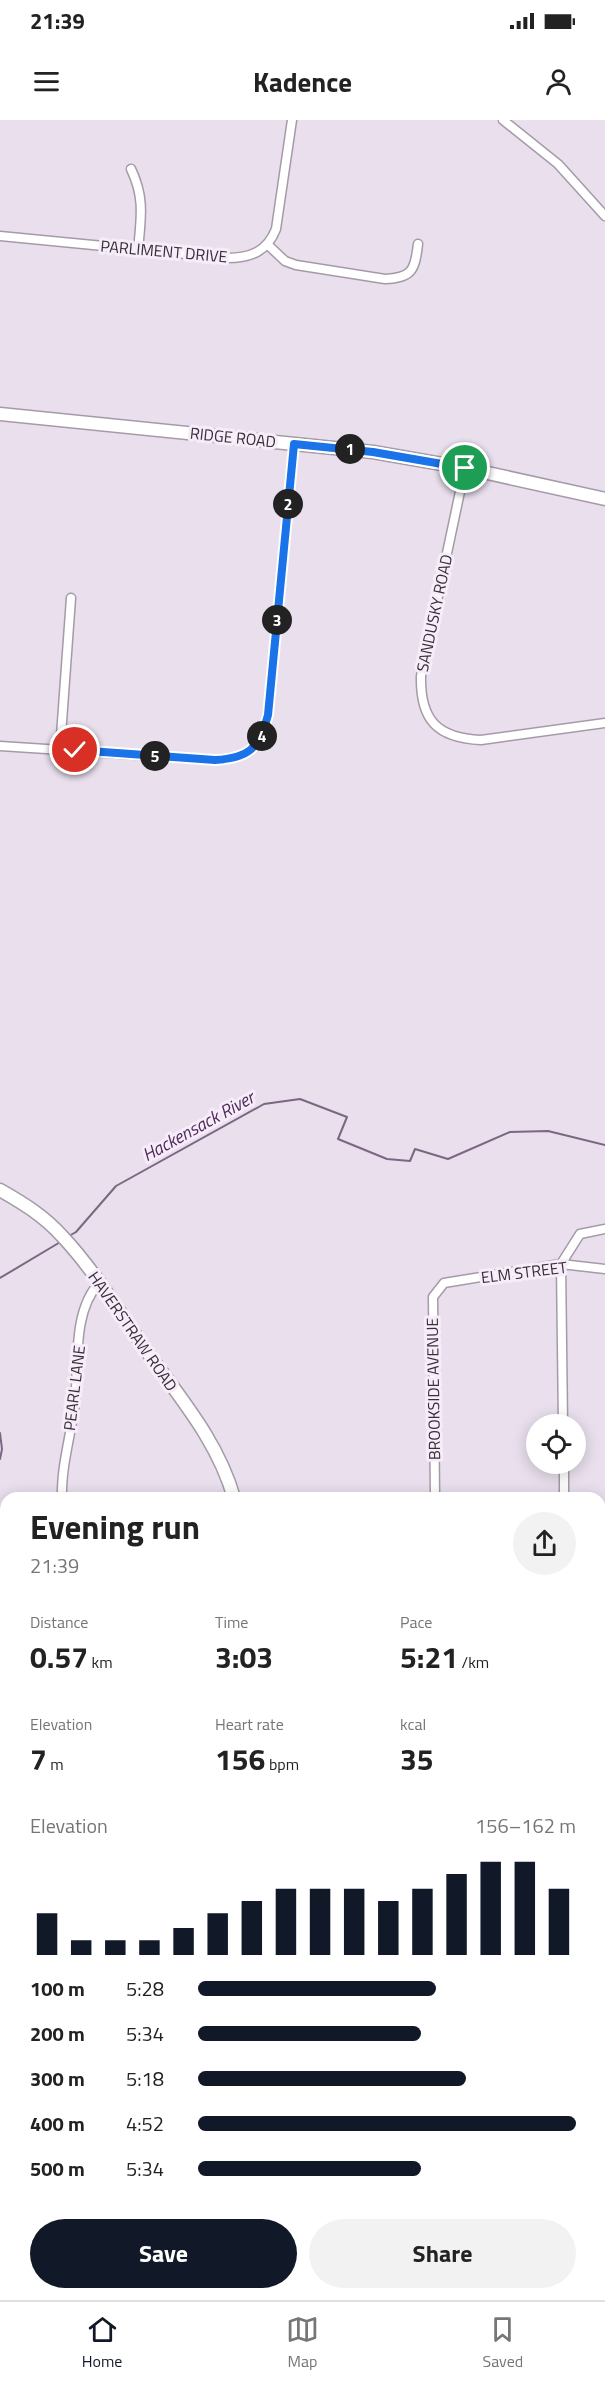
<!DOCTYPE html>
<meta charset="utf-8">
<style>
body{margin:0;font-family:"Titillium Web",sans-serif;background:#f2f2f2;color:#222;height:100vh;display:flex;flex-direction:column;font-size:22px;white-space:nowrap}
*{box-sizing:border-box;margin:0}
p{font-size:20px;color:#767676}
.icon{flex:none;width:33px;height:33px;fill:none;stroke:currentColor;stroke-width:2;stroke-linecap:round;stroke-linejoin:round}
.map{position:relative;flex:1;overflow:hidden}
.details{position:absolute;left:0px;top:1372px;width:606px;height:808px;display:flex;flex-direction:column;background:#fff;border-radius:18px 18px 0 0;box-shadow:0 3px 15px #0003}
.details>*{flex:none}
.controls{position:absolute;left:526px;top:1294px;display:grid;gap:12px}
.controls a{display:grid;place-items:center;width:60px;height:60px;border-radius:50%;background:#fff;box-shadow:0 3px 15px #0003;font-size:30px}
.pin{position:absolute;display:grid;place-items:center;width:51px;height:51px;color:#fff;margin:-26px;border:3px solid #fff;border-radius:50%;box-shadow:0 2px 6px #0007}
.km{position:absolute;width:30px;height:30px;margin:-15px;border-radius:50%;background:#222;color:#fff;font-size:16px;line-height:30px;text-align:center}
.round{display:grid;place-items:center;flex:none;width:63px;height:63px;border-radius:32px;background:#f2f2f2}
.head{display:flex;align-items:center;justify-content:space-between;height:102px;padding:0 30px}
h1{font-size:33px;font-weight:700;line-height:45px}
.stats{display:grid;grid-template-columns:repeat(3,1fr);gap:9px;height:102px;padding:6px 30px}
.stats div{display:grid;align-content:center}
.stats b{font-size:30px;font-weight:700}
.stats small{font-size:16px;font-weight:400}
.stats p{font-size:16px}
.chart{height:168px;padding:12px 30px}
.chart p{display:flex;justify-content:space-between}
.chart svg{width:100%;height:108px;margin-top:6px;stroke:#111827;stroke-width:6}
.primary-button{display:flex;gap:12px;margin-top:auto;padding:12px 30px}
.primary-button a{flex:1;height:69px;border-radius:36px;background:#111827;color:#fff;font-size:24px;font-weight:700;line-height:69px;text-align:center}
.primary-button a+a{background:#f2f2f2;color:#222}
ul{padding:0 30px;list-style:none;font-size:20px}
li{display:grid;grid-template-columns:96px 72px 1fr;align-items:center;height:45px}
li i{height:15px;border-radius:8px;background:#111827}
.status{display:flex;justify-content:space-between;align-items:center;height:42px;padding:0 30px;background:#fff;direction:ltr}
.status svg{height:16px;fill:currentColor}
header{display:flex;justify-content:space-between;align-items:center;height:78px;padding:0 30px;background:#fff;font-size:27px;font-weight:700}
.dock{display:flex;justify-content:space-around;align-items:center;height:84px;border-top:2px solid #e0e0e0;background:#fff;font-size:16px;color:#767676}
.dock a{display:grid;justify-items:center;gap:3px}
.dock .active{color:#111827}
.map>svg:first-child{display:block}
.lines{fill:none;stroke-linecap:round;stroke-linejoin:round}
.stream{stroke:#7c6782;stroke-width:2}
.street-casing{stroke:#a59ba8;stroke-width:11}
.secondary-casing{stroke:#a59ba8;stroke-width:15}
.street{stroke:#fff;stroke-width:8}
.secondary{stroke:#fff;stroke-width:12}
.route-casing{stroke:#fff;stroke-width:12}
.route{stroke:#1a73e8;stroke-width:8}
.labels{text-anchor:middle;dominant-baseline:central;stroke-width:6;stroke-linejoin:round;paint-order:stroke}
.street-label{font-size:16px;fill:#343035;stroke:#f7ecfa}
.water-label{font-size:18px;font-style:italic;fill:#4f2a5a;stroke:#f7ecfa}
</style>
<div class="status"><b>21:39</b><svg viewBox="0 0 49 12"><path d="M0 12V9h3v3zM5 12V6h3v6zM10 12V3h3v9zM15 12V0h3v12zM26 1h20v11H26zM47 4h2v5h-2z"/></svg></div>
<header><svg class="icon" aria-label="menu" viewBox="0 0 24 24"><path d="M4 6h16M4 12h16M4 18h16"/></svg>Kadence<svg class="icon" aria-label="person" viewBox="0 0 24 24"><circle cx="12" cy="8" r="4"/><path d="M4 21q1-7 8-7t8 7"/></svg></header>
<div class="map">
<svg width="605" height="2180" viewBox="0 0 605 2180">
<rect width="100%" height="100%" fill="#e9dfed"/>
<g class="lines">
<g class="stream">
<polyline points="69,1116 76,1112 116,1066 264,984 300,979 347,997 338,1019 387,1039 410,1041 415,1029 448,1039 510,1012 548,1011 605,1025"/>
<polyline points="0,1158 62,1121"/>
<polyline points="0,1313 2,1329 0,1339"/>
<polyline points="0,2028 6,2029"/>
<polyline points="600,2076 605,2076"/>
</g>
<g class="street-casing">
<g id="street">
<polyline points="503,0 558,44 605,96"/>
<path d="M 131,49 C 145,78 141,98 138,130"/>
<path d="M 0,116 L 227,138 C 250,138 267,132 276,109 L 292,0"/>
<path d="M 268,125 L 285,141 L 296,145 L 385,159 C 412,158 415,150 418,124"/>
<path d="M 465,348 L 421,556 C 420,600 437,618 481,620 L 605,603"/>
<path d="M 0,626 L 215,640 C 250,638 259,628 268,595 L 294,324"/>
<polyline points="60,629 71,478"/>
<polyline points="563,1305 561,1144 580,1114 605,1109"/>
<polyline points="564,1344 564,1378"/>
<path d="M 62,1378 C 61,1346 71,1315 75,1283 C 79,1245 72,1192 99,1163"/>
<polyline points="435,1378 433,1177 444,1163 561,1144 605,1149"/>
<polyline points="600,1571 605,1571"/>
<polyline points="0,1648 6,1648"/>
<polyline points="600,1701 605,1701"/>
<polyline points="600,1960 605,1962"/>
<polyline points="600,2130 605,2131"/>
</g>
</g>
<g class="secondary-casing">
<g id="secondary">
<polyline points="0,294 373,332 465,348 605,379"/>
<path d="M 0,1070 C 23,1083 44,1096 62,1116 C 94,1150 119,1192 146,1230 C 180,1278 218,1321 234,1378"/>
<polyline points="600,1442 605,1442"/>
<polyline points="192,2180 193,2175"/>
</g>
</g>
<use href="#street" class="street"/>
<use href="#secondary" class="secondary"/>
</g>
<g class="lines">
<g class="route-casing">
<path id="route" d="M 75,630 L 215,640 C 250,638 259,628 268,595 L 294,324 L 373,332 L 465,348"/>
</g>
<use href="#route" class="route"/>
</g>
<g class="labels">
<g class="street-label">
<text transform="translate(164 131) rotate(5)">PARLIMENT DRIVE</text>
<text transform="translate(233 317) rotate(6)">RIDGE ROAD</text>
<text transform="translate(434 493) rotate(-78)">SANDUSKY ROAD</text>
<text transform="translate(524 1152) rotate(-7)">ELM STREET</text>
<text transform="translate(133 1211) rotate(55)">HAVERSTRAW ROAD</text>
<text transform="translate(74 1268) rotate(-83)">PEARL LANE</text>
<text transform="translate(433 1269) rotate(-91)">BROOKSIDE AVENUE</text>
</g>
<g class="water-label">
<text transform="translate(198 1006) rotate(-29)">Hackensack River</text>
</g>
</g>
</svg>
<div class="controls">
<a><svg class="icon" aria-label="locate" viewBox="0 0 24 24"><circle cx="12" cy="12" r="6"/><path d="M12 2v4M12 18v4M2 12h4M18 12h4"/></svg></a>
</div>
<div class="pin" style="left:465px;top:348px;background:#1e9e55"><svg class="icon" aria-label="arrive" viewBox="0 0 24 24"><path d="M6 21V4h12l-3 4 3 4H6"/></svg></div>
<div class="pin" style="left:75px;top:630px;background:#d93025"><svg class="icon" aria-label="check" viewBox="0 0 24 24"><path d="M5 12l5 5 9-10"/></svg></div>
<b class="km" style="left:350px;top:329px">1</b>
<b class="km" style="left:288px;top:384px">2</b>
<b class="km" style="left:277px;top:500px">3</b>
<b class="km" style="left:262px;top:616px">4</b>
<b class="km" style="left:155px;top:636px">5</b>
<section class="details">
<div class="head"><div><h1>Evening run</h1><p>21:39</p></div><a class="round"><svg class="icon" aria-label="share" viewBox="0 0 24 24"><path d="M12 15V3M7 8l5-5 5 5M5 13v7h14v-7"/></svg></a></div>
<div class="stats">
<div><p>Distance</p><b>0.57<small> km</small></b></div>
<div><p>Time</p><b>3:03</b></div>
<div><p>Pace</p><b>5:21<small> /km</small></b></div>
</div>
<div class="stats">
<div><p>Elevation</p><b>7<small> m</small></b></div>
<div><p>Heart rate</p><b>156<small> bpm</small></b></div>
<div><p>kcal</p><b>35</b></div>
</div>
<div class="chart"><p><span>Elevation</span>156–162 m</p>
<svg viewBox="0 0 160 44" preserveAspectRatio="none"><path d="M5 44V27M15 44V38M25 44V38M35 44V38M45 44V33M55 44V27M65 44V22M75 44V17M85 44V17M95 44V17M105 44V22M115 44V17M125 44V11M135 44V6M145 44V6M155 44V17"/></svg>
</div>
<ul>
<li><b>100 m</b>5:28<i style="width:63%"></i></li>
<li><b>200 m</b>5:34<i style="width:59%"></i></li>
<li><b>300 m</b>5:18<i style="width:71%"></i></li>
<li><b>400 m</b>4:52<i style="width:100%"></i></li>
<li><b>500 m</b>5:34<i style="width:59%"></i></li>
</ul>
<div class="primary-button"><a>Save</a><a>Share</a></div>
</section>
</div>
<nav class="dock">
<a class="active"><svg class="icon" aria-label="home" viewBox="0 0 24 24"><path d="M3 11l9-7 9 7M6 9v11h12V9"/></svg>Home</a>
<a><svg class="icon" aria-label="map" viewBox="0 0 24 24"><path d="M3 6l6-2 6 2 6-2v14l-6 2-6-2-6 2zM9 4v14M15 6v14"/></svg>Map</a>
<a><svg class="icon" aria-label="saved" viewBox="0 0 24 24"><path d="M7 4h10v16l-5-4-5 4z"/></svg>Saved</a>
</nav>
